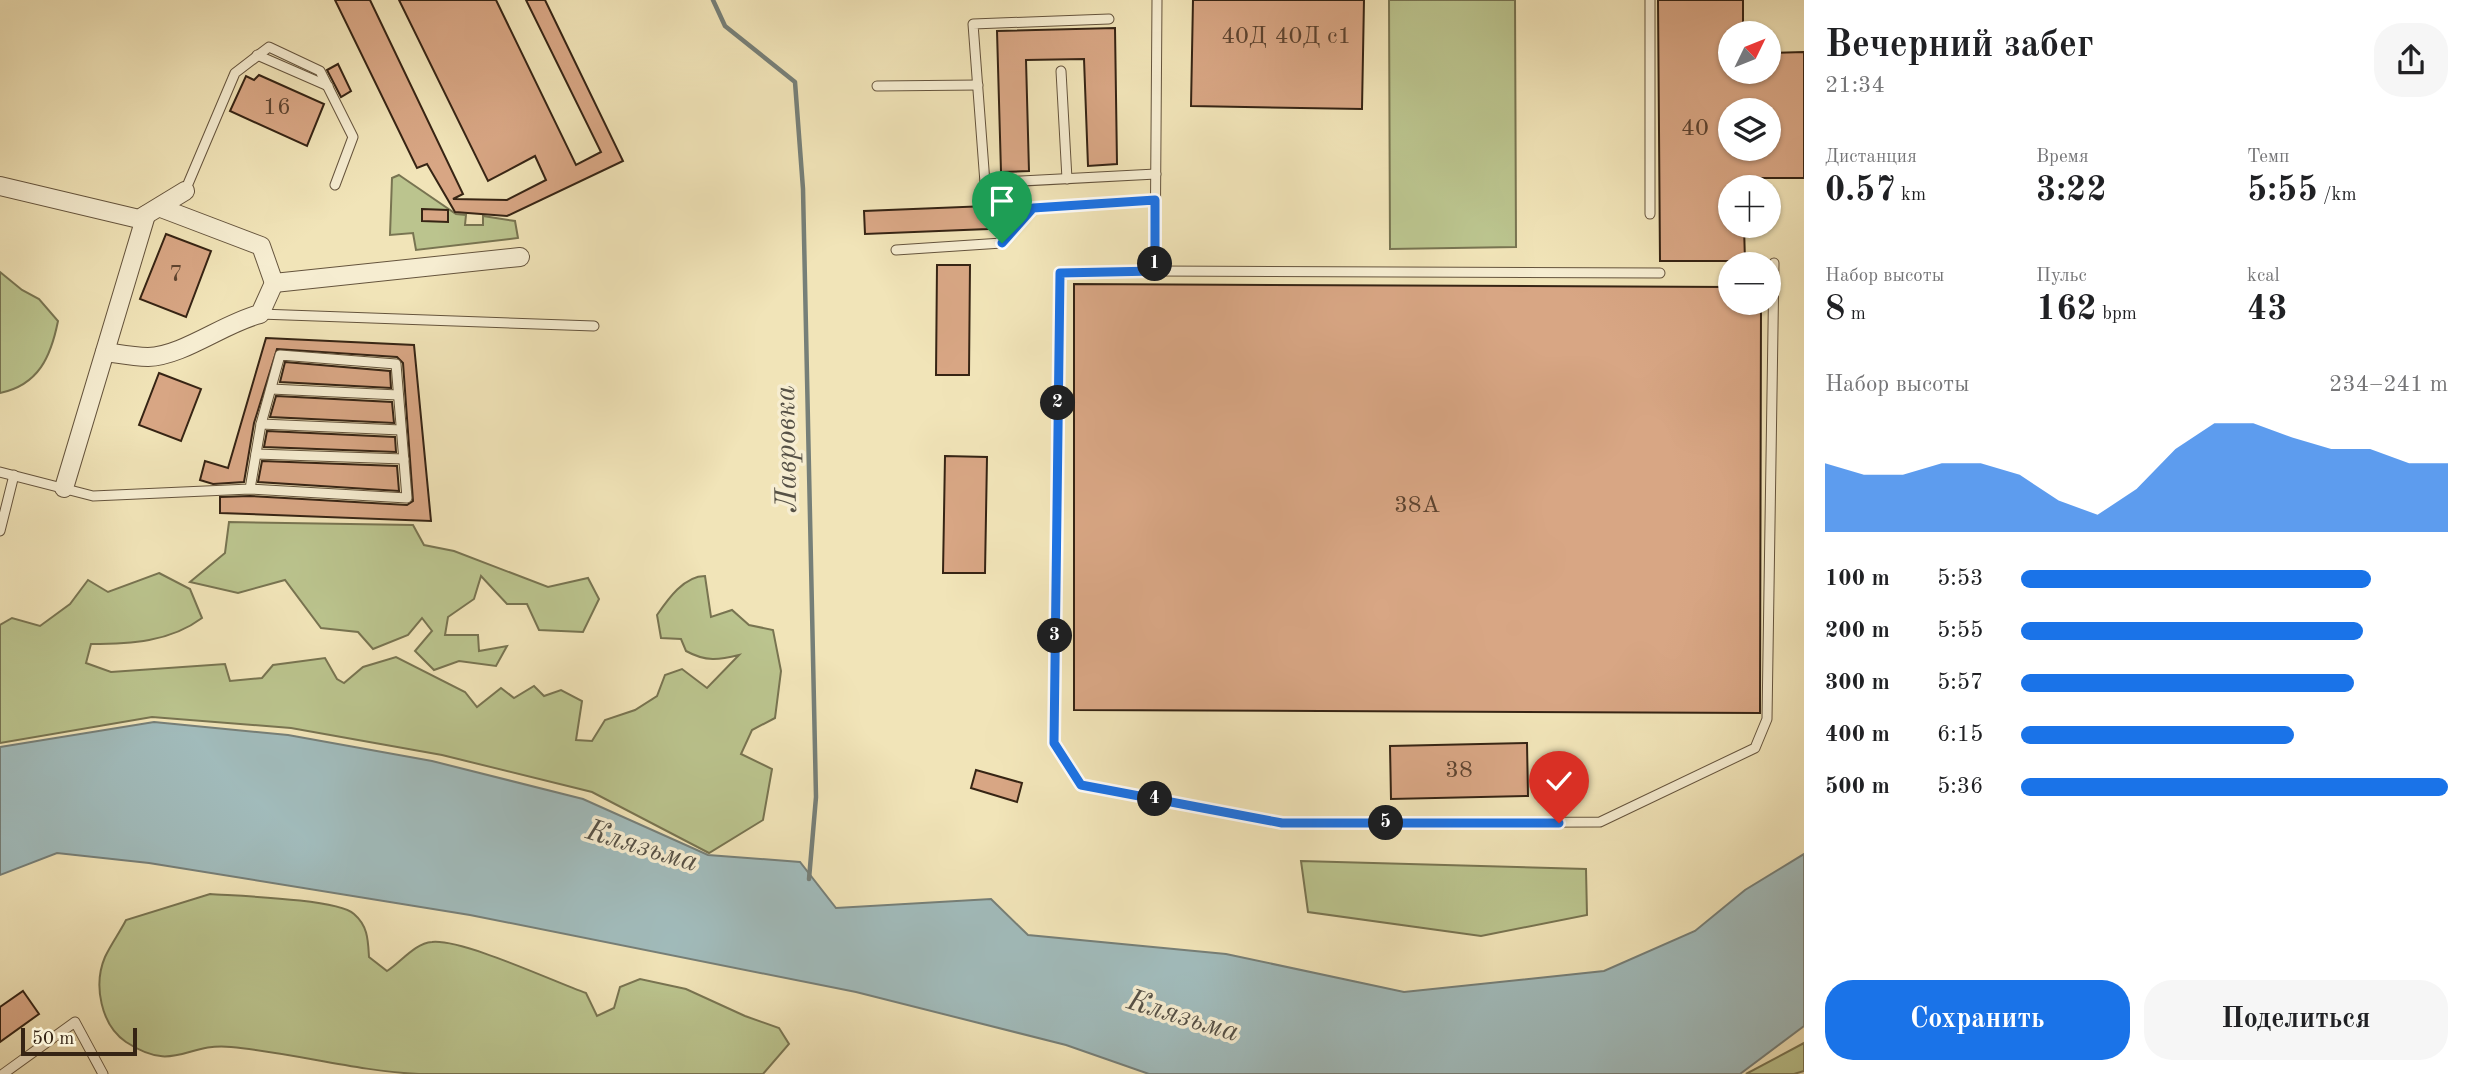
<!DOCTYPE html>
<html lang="ru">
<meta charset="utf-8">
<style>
body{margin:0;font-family:"Old Standard TT",serif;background:#f6f6f6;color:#202124;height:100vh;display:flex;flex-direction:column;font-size:26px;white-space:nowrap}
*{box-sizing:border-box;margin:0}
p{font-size:23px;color:#757577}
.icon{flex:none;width:38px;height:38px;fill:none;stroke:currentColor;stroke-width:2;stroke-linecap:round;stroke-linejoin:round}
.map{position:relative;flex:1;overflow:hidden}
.side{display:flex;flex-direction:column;background:#fff;width:665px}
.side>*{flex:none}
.needle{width:46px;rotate:47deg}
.buttons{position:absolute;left:1718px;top:21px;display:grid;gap:14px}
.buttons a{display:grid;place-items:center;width:63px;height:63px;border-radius:50%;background:#fff;box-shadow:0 2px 5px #0004;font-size:35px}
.scale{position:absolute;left:21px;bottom:18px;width:116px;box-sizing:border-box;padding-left:7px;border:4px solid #362414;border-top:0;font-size:19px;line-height:24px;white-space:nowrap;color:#362414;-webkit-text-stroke:5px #f6edd1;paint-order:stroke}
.pin{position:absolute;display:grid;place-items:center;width:60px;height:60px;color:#fff;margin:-72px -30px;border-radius:50% 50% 50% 0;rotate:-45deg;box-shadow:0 0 7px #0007}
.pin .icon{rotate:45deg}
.km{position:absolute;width:35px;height:35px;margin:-18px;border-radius:50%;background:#222;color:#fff;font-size:19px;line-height:35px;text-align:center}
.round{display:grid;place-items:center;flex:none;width:74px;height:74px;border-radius:28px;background:#f6f6f6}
.summary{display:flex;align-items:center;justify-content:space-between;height:119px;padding:0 21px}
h1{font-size:38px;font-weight:700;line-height:52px}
.metrics{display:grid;grid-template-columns:repeat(3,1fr);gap:10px;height:119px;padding:7px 21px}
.metrics div{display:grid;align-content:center}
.metrics b{font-size:35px;font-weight:700}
.metrics small{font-size:19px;font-weight:400}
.metrics p{font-size:19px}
.chart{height:196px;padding:14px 21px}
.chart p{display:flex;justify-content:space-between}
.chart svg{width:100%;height:126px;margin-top:7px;fill:#1a73e8;opacity:.7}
.cta{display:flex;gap:14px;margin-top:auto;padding:14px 21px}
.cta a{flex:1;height:80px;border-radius:28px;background:#1a73e8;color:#fff;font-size:28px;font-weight:700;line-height:80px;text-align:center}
.cta a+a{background:#f6f6f6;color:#202124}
ul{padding:0 21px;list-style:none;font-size:23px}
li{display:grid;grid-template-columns:112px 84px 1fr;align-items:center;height:52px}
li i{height:18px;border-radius:9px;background:#1a73e8}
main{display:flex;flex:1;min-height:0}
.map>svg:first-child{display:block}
.green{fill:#bbc48e;stroke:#787451;stroke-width:2}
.water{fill:#a1bbbb;stroke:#767f78;stroke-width:2}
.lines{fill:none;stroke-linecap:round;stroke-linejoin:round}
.stream{stroke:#767f78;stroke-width:4.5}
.building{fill:#d8a684;stroke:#362414;stroke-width:2;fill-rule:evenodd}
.service-casing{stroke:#65543d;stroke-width:11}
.minor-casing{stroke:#65543d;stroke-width:20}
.service{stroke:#f6edd1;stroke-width:9}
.minor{stroke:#f6edd1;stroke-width:18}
.route-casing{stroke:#fff;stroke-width:14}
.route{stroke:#1a73e8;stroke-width:9}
.labels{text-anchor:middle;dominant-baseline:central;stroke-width:7;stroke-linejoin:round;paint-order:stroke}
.number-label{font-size:24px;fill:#5e4430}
.water-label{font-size:30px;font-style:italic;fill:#565146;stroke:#f6edd1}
</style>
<main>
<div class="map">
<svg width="1804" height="1074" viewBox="0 0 1804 1074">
<rect width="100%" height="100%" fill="#f1e4b8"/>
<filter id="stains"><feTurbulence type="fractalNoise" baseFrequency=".00286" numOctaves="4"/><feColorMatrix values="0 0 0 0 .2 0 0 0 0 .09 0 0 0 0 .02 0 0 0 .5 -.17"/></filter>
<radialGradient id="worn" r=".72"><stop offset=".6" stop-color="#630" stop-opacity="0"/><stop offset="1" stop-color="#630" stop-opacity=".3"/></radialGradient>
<g class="green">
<polygon points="1389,0 1515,0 1516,247 1390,249"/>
<polygon points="399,175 456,214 466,215 465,225 483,225 483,216 515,221 518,238 416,250 413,233 390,235 392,178"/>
<path d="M 0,272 L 22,290 L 39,299 L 58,321 C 51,356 39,385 0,393 Z"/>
<polygon points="229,522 413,525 424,545 454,551 548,587 588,578 599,599 583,632 539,630 527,604 507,604 481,576 474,599 448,617 445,635 478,635 479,651 507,646 496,666 459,661 434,670 415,651 432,631 422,618 408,635 373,649 358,632 321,628 285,580 238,593 190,582 225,553"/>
<path d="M 159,573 L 190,589 L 202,618 C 170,642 130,644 91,644 L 86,663 L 111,672 L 225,664 L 230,681 L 262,678 L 273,665 L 325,658 L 337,679 L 344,683 L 363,667 L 396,657 L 465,692 L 477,707 L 501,688 L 514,698 L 534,686 L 544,696 L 561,690 L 582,701 L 576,740 L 592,741 L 605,720 L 635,710 L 657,696 L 665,675 L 682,669 L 707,688 L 739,655 C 719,660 706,662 686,651 L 681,639 L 661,638 L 657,615 C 668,599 684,576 705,576 L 711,617 L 732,610 L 749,625 L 773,630 L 781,671 L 775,718 L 752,730 L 741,754 L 772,769 L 763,820 L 709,853 L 592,792 L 442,755 L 291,728 L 152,717 L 0,743 L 0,625 L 12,618 L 40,626 L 70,604 L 88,580 L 108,592 Z"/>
<polygon points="1301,861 1586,869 1587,915 1481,936 1308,912"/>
<path d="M 210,894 C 237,896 337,899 354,914 C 368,926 368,940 369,957 L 387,971 C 401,962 415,943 432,942 C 463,939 552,981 586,993 L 597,1016 L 614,1008 L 620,987 L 640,979 L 686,989 L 745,1016 L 779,1028 L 789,1044 L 763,1074 C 649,1074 533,1074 419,1074 C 356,1071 294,1053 231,1047 C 185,1042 175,1074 126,1042 C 101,1025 93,985 105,957 C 111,944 120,932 126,920 Z"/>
<polygon points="1804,1043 1804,1071 1794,1074 1746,1074"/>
</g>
<polygon class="water" points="154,722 288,735 432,761 583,799 708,855 800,862 836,908 991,899 1028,935 1226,954 1404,992 1604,971 1695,931 1745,890 1804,854 1804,1026 1740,1074 1149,1074 1066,1045 856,992 470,915 149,863 57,853 0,875 0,747"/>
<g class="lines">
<polyline class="stream" points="713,0 725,26 795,82 803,189 816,797 809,879"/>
</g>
<g class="building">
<polygon points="335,0 370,0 463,194 453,199 507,200 546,180 535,156 488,181 399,0 496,0 576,165 601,152 526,0 545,0 623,161 507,216 455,212 427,164 417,168"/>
<polygon points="1193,0 1364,0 1362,109 1191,106"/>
<path d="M 1658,0 L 1743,0 L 1743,33 L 1731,33 L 1731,72 L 1769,72 L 1769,53 L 1804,52 L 1804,178 L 1744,178 L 1744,187 L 1731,187 L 1731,226 L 1744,226 L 1745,261 L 1660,261 ZM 1731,110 L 1769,110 L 1769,149 L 1731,149 Z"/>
<polygon points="1115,28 1117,164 1088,166 1084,59 1026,60 1029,171 1001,172 997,31"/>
<polygon points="338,64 351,91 341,97 327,70"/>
<polygon points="259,75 324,104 307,146 230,111 246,76 254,80"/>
<polygon points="987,206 988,229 865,234 864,211"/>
<polygon points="422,209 448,210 448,222 422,221"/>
<polygon points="166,234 211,251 186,317 140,299"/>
<polygon points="937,265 970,265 969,375 936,375"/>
<polygon points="1074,284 1731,287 1731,303 1761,303 1760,713 1074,710"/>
<polygon points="266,338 414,345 431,521 220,513 220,497 250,496 407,505 413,501 403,363 397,357 277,349 254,423 244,482 213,484 200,480 205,461 228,468"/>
<polygon points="285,362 390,371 391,388 280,382"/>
<polygon points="159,373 201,389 181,441 139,425"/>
<polygon points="276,396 392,402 394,423 270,417"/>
<polygon points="267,431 395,437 396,452 264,447"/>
<polygon points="945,456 987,457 985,573 943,573"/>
<polygon points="262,461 397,466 399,491 258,482"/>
<polygon points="1527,743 1528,796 1391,799 1390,746"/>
<polygon points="976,770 1022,783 1017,802 971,788"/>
<polygon points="23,991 39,1014 0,1042 0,1007"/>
</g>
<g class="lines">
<g class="service-casing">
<g id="service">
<polyline points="1157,0 1155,271 1060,273 1054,743 1081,785 1282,823 1600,822 1755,748 1767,719 1774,263"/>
<polyline points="1650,0 1650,214"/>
<polyline points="1109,19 973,24 985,183 1156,174"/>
<polyline points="257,55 328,86"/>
<polyline points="1061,71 1067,179"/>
<polyline points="877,86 978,85"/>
<polyline points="185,191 235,73 269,47 320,71 353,137 335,185"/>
<polyline points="896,250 1002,243 1033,208 1155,200"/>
<polyline points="1155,271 1660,273"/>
<polyline points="260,314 594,326"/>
<polyline points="271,389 398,395"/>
<polyline points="261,424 401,430"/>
<polyline points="256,454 404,459"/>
<polyline points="0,472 93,496 250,489 261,424 280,355 396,364 407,498 250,489"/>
<polyline points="0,531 14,475"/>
<polyline points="3,1074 75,1022 103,1074"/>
</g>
</g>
<g class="minor-casing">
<g id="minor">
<polyline points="0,186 139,219 185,191"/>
<polyline points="161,208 261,246 274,283"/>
<polyline points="274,283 520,257"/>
<path d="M 105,352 C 119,354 134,357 148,357 C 183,356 224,323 260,314 L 274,283"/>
<polyline points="64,488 146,215"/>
</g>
</g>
<use href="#service" class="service"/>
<use href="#minor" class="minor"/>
</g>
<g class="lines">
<g class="route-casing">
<polyline id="route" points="1002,243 1033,208 1155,200 1155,271 1060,273 1054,743 1081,785 1282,823 1559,823"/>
</g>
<use href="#route" class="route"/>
</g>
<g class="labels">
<g class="number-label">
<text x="1244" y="37">40Д</text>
<text x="1313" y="37">40Д с1</text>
<text x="277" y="108">16</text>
<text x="1695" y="129">40</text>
<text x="176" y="275">7</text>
<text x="1417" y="506">38А</text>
<text x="1459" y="771">38</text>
</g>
<g class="water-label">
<text transform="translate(787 449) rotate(-91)">Лавровка</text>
<text transform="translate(642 847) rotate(17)">Клязьма</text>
<text transform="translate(1183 1017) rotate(17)">Клязьма</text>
</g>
</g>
<rect width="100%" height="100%" filter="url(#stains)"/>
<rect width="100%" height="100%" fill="url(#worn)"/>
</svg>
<div class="buttons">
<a><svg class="needle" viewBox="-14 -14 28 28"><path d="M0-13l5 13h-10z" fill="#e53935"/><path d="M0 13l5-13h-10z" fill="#757577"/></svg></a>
<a><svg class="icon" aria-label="layers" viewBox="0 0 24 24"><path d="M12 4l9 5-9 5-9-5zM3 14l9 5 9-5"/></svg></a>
<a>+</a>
<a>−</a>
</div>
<div class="scale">50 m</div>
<div class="pin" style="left:1002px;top:243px;background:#1e9e55"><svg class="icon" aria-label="arrive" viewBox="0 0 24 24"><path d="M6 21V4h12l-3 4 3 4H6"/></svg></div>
<div class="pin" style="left:1559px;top:823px;background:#d93025"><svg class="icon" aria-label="check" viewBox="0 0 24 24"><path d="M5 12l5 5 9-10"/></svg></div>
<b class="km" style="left:1155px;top:264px">1</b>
<b class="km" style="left:1058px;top:403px">2</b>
<b class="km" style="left:1055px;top:636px">3</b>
<b class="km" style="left:1155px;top:799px">4</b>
<b class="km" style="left:1386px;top:823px">5</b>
</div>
<section class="side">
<div class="summary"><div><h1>Вечерний забег</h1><p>21:34</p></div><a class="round"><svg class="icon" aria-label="share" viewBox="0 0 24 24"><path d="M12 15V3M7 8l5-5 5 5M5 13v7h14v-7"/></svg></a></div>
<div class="metrics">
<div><p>Дистанция</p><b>0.57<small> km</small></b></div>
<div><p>Время</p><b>3:22</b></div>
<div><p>Темп</p><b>5:55<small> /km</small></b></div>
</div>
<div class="metrics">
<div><p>Набор высоты</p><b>8<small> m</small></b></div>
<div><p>Пульс</p><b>162<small> bpm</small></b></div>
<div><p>kcal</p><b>43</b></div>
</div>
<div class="chart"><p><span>Набор высоты</span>234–241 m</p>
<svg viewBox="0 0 160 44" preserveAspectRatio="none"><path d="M0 44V20L10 24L20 24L30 20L40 20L50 24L60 33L70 38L80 29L90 15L100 6L110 6L120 11L130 15L140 15L150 20L160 20V44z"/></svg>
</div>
<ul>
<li><b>100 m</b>5:53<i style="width:82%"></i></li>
<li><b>200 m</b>5:55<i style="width:80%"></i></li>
<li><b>300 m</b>5:57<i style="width:78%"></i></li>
<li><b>400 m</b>6:15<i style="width:64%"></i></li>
<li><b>500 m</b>5:36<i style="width:100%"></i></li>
</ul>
<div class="cta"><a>Сохранить</a><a>Поделиться</a></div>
</section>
</main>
